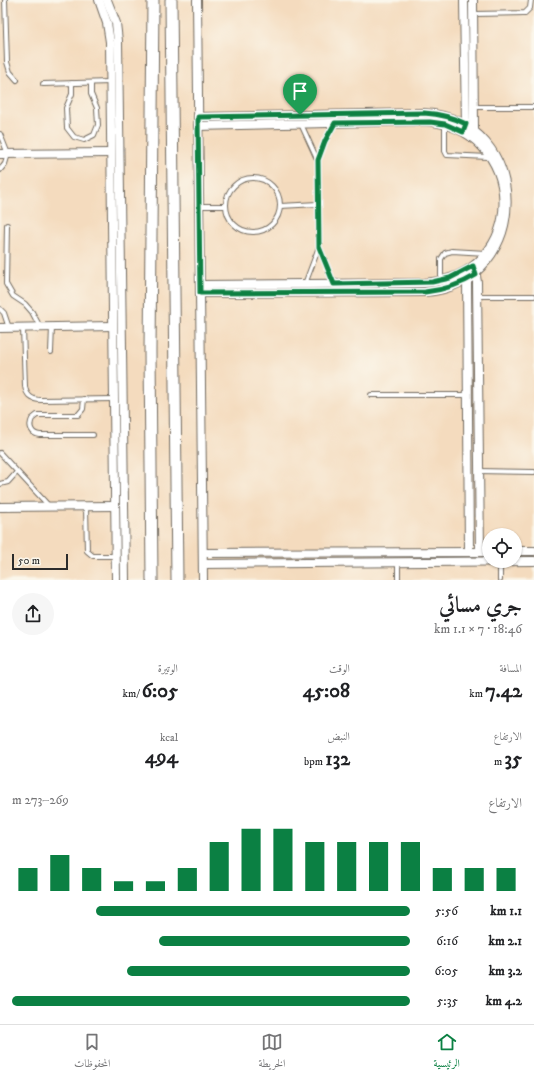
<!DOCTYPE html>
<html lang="ar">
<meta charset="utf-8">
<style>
body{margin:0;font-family:"IM FELL DW Pica",Amiri,serif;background:#f6f6f6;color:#202124;direction:rtl;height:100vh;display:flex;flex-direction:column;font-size:15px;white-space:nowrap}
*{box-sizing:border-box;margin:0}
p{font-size:13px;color:#757577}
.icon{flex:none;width:22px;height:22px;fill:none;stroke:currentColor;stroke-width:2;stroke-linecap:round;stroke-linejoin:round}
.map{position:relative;height:580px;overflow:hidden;direction:ltr}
.panel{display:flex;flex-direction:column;background:#fff;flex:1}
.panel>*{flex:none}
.fabs{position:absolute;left:482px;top:528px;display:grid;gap:8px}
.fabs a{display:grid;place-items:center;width:40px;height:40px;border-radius:50%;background:#fff;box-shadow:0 1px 3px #0004;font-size:20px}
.scale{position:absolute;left:12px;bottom:10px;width:56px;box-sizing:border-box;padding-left:4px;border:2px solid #2b2b2b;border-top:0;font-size:11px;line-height:14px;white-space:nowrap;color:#2b2b2b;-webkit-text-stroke:3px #fbf7ec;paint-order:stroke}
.pin{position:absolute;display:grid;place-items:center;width:34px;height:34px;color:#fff;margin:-41px -17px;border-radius:50% 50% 50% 0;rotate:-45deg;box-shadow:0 0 4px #0007}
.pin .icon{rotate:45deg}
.round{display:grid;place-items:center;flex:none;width:42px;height:42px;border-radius:21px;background:#f6f6f6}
.headline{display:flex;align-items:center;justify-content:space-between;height:68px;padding:0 12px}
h1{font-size:22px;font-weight:700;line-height:30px}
.metrics{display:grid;grid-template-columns:repeat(3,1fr);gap:6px;height:68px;padding:4px 12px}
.metrics div{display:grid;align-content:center}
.metrics b{font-size:20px;font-weight:700}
.metrics small{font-size:11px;font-weight:400}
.metrics p{font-size:11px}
.chart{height:112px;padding:8px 12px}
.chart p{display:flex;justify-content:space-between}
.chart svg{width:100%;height:72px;margin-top:4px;stroke:#0b8043;stroke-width:6}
ul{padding:0 12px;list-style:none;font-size:13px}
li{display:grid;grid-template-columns:64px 48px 1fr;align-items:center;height:30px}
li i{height:10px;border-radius:5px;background:#0b8043}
.tabs{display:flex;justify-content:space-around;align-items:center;height:56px;border-top:1px solid #e0e0e0;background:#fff;font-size:11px;color:#757577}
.tabs a{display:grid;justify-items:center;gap:2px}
.tabs .active{color:#0b8043}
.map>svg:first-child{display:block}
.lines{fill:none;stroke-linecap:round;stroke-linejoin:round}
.lane-casing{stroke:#71695e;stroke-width:6}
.street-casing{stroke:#71695e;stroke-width:10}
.secondary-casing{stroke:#71695e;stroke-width:13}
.lane{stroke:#fff;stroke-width:4}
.street{stroke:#fff;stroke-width:8}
.secondary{stroke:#fff;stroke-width:11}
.route-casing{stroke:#fff;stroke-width:8}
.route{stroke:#0b8043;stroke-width:5}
</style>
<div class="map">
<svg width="534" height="580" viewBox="0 0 534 580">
<rect width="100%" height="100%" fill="#fbf7ec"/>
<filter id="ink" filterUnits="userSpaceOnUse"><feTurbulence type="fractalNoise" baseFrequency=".025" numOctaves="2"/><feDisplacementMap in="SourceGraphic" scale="8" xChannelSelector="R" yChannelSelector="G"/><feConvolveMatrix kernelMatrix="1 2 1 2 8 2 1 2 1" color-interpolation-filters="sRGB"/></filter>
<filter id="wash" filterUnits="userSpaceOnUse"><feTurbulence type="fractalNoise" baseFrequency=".012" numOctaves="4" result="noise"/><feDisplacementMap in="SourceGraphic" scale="16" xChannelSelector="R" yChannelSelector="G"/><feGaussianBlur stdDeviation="0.9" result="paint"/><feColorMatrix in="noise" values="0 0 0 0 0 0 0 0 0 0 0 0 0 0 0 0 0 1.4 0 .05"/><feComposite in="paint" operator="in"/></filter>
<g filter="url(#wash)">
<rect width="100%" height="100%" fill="#f4dbbe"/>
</g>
<g filter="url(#ink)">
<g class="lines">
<g class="lane-casing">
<g id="lane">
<polyline points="5,0 7,62 10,72 17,80"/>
<polyline points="473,14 525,13 530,8 531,0"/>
<polyline points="72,83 72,94 66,108 67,128 74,137 84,140 94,135 98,125 97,108 91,94 91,83"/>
<polyline points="43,84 110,82"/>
<polyline points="474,107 534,107"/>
<polyline points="301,124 317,159"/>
<polyline points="445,125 445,151 447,155 488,157"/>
<polyline points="0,134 8,154 5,164 0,170"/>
<circle cx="253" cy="205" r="27"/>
<polyline points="199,206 226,206"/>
<polyline points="280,206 318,204"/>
<polyline points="7,225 6,284 13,296 25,304 32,312 40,327"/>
<polyline points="319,247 334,284"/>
<polyline points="441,279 441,259 445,253 452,251 486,253"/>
<polyline points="305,284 319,247 318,160 325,141 335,123"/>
<polyline points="477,296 534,296"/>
<polyline points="0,309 4,313 9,328"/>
<path d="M 23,328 L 25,386 C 26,395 32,400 41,400 L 114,399"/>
<polyline points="51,352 52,327"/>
<polyline points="371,395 468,395"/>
<path d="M 84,399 L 83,409 L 78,415 L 37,415 L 32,419 C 28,427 32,434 40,435 L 93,435"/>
<polyline points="0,453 49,506"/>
<polyline points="479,471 534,472"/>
<polyline points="0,484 8,482 17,472"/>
<polyline points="86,507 87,551 93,556 115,556"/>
<polyline points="500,562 500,580"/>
<polyline points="398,563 398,580"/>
</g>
</g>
<g class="street-casing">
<g id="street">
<polyline points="99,0 107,23 110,42 116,580"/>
<polyline points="107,0 116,23 118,41 125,580"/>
<polyline points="197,0 203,580"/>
<polyline points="464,0 466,127"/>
<polyline points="473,0 474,129 473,133"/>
<path d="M 198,117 L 424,113 C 534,120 534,283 425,292 L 200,293"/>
<path d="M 198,126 L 421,121 C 529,124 532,277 424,283 L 200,285"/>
<polyline points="0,154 111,153"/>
<polyline points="475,271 477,282 480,552"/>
<polyline points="467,278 469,552"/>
<polyline points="0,328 113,326"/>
<polyline points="0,507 115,506"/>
<polyline points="515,551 534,551"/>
<polyline points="203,553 489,552"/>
<polyline points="203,564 534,561"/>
</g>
</g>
<g class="secondary-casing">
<g id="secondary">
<polyline points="171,0 177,580"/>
<polyline points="152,580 150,352 153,0"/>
</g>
</g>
<use href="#lane" class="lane"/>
<use href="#street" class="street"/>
<use href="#secondary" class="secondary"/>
</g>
</g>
<g class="lines" filter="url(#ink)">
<g class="route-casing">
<path id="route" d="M 424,113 C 439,114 453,117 466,124 L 463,132 L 445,124 L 430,122 L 335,123 L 325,141 L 318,160 L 319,247 L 334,284 L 432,282 L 450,278 L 473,266 L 476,275 C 460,285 444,290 425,292 L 200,293 L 198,117 Z"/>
</g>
<use href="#route" class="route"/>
</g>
</svg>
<div class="fabs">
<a><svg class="icon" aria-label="locate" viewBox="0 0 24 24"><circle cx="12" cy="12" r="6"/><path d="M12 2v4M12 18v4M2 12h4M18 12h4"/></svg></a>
</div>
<div class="scale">50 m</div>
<div class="pin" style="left:300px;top:115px;background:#1e9e55"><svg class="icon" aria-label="arrive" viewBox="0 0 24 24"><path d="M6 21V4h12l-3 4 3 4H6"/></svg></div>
</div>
<section class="panel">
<div class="headline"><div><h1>جري مسائي</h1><p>18:46 · 7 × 1.1 km</p></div><a class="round"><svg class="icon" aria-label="share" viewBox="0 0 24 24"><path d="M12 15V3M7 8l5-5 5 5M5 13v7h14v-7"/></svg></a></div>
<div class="metrics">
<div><p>المسافة</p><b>7.42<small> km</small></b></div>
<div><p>الوقت</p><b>45:08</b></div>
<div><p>الوتيرة</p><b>6:05<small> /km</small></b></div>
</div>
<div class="metrics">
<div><p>الارتفاع</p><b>35<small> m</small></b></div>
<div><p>النبض</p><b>132<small> bpm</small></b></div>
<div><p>kcal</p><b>494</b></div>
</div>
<div class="chart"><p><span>الارتفاع</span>269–273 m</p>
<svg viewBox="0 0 160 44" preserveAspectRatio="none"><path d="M5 44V30M15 44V22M25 44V30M35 44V38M45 44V38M55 44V30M65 44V14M75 44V6M85 44V6M95 44V14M105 44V14M115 44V14M125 44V14M135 44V30M145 44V30M155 44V30"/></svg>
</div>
<ul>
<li><b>1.1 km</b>5:56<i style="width:79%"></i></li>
<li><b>2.1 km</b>6:16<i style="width:63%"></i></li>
<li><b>3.2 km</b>6:05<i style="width:71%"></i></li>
<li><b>4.2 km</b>5:35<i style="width:100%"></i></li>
</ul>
</section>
<nav class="tabs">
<a class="active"><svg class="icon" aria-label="home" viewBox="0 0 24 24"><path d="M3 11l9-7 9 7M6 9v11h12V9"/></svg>الرئيسية</a>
<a><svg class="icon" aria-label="map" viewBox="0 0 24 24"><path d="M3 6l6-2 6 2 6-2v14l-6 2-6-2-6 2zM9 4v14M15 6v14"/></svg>الخريطة</a>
<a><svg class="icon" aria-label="saved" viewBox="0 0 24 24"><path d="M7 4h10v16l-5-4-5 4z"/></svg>المحفوظات</a>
</nav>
